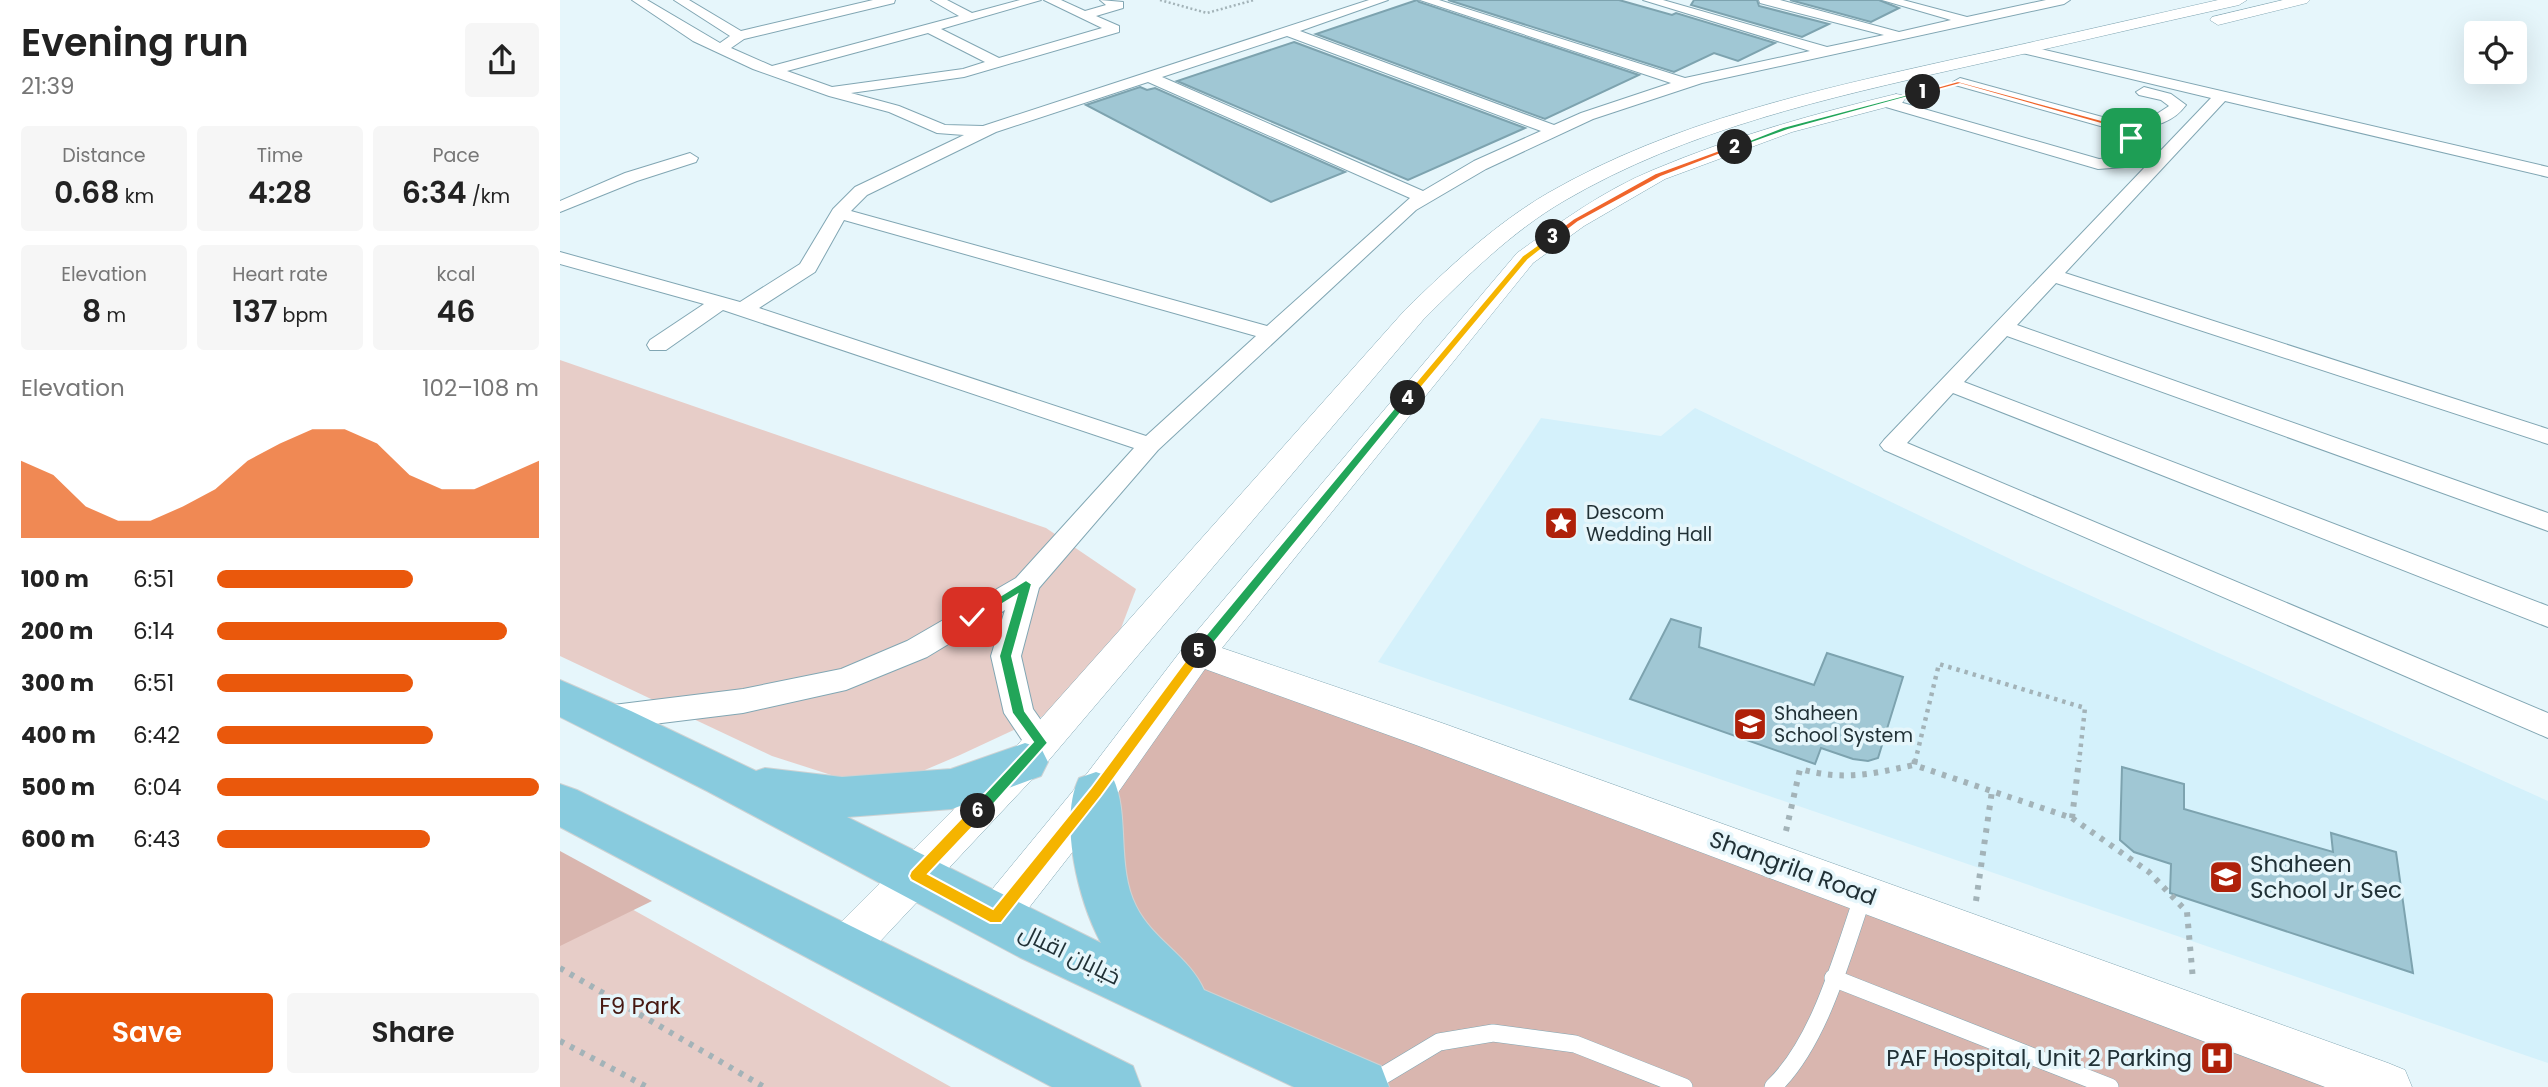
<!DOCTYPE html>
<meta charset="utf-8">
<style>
body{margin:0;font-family:Poppins,Cairo,sans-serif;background:#f6f6f6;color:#222;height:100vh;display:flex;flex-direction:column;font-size:26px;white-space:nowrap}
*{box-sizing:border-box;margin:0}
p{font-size:23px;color:#767676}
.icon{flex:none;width:38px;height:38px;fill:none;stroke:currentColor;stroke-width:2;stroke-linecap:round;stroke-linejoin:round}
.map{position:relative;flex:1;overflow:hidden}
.side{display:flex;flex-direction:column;background:#fff;width:560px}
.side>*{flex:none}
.tools{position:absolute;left:1904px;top:21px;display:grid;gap:14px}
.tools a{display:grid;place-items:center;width:63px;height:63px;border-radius:7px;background:#fff;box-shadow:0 7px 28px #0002;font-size:35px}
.pin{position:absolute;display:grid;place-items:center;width:60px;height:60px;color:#fff;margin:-30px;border-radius:14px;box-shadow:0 4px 10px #0006}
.km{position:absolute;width:35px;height:35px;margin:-18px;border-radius:50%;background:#222;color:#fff;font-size:19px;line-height:35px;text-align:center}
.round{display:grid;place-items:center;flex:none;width:74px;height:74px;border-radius:7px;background:#f6f6f6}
.summary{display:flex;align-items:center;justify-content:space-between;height:119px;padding:0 21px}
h1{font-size:38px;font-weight:600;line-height:52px}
.figures{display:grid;grid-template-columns:repeat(3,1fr);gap:10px;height:119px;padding:7px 21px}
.figures div{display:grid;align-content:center;border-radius:7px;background:#f6f6f6;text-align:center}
.figures b{font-size:30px;font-weight:600}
.figures small{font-size:19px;font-weight:400}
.figures p{font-size:19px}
.chart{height:196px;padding:14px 21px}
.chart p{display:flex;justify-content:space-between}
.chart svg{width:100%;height:126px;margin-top:7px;fill:#ea580c;opacity:.7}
.action{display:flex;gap:14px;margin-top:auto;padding:14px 21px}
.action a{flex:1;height:80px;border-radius:7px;background:#ea580c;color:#fff;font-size:28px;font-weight:600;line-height:80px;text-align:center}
.action a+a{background:#f6f6f6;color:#222}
ul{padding:0 21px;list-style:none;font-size:23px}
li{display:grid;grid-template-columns:112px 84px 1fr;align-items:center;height:52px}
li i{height:18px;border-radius:9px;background:#ea580c}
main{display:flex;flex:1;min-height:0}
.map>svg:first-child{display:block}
.built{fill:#d4f1fb}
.green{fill:#e7cdc8}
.forest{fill:#d9b6af}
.building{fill:#a0c7d4;stroke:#7da3af;stroke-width:2}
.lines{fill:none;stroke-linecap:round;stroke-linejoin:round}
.service-casing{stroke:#81a6b3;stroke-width:18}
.minor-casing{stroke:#81a6b3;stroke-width:2}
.tertiary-casing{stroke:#81a6b3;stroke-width:1}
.primary-casing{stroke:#ced2d3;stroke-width:2}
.path-far2{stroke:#a3b3b8;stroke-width:2.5;stroke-dasharray:2 2.5;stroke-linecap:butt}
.path-far1{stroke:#a3b3b8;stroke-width:4.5;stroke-dasharray:3.5 5;stroke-linecap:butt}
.path{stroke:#a3b3b8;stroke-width:6;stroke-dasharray:4.5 7;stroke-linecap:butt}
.service{stroke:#fff;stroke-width:17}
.minor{fill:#fff;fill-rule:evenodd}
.tertiary{fill:#fff;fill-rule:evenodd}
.primary{fill:#88cbde;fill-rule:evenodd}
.split-1{fill:#f0652b;stroke:#fff;stroke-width:2}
.split-2{fill:#22a559;stroke:#fff;stroke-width:2}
.split-3{fill:#f0652b;stroke:#fff;stroke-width:2}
.split-4{fill:#f5b400;stroke:#fff;stroke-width:2}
.split-5{fill:#22a559;stroke:#fff;stroke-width:2}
.split-6{fill:#f5b400;stroke:#fff;stroke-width:2}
.split-7{fill:#22a559;stroke:#fff;stroke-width:2}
.labels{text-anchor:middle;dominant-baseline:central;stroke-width:7;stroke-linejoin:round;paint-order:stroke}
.poi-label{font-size:19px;fill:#213136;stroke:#e6f6fb;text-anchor:start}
.near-poi-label{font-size:23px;fill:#213136;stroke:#e6f6fb;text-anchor:start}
.near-street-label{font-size:23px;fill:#213136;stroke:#e6f6fb}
.near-park-label{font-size:23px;fill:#471912;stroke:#e6f6fb}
</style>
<main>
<section class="side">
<div class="summary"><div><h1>Evening run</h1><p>21:39</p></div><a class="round"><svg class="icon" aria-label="share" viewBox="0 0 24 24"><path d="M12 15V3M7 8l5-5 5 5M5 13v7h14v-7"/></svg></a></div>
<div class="figures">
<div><p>Distance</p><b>0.68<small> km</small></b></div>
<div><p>Time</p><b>4:28</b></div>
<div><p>Pace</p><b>6:34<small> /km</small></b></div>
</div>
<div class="figures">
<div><p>Elevation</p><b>8<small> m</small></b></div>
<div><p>Heart rate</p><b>137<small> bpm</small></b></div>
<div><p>kcal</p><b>46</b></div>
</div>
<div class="chart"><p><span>Elevation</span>102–108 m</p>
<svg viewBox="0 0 160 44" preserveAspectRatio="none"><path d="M0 44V17L10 22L20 33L30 38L40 38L50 33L60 27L70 17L80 11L90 6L100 6L110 11L120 22L130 27L140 27L150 22L160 17V44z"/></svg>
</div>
<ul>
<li><b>100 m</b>6:51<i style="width:61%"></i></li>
<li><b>200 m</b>6:14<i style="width:90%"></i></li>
<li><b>300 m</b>6:51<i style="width:61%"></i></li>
<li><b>400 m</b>6:42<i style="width:67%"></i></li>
<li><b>500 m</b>6:04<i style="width:100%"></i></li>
<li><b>600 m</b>6:43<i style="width:66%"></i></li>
</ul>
<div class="action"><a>Save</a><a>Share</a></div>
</section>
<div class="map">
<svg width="1988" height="1087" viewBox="0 0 1988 1087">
<rect width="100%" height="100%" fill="#e6f6fb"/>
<polygon class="built" points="1135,408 1469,568 1988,801 1988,1063 818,662 981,418 1101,436"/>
<g class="green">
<polygon points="0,360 486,528 576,589 537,691 400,755 318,790 212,756 0,656"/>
<polygon points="0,869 391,1087 0,1087"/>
</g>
<g class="forest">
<polygon points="638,653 1822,1087 800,1087 641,1016 555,920 535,811"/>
<polygon points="0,851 92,901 0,946"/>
</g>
<g class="building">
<polygon points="857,0 859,2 1079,75 985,119 756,34"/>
<polygon points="888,0 1059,0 1112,15 1116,13 1215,43 1178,61 1154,53 1114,72"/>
<polygon points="1134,0 1197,0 1199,6 1269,24 1242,37 1131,5"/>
<polygon points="1230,0 1319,0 1339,8 1311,22"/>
<polygon points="734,42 965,128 848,180 617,81"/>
<polygon points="580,87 587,90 595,88 785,172 711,202 526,105"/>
<polygon points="1111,619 1141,628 1139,647 1254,685 1267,653 1343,677 1318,758 1308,761 1293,759 1261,748 1255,764 1070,699"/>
<polygon points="1562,767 1624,784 1624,809 1773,852 1771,833 1836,852 1853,973 1610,893 1611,864 1574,852 1560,840"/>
</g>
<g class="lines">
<g class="service-casing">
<g id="service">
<polyline points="1273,978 1550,1087"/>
<polyline points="804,1087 879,1042 933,1033 1015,1044 1124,1087"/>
<path d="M 1213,1087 C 1260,1042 1282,956 1303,896"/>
</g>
</g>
<g class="minor-casing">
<g id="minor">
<path d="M 72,0 L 87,0 L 160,43 L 170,36 L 114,0 L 129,0 L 181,31 L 313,0 L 335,0 L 334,3 L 184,39 L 171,48 L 212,66 L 399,16 L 371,0 L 387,0 L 412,13 L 460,0 L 481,0 L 381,29 L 439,58 L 542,28 L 484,0 L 501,0 L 525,11 L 546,5 L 540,0 L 563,2 L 563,8 L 536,16 L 559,26 L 559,32 L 404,77 L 291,93 L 339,106 L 385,125 L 423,126 L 809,0 L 828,0 L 740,31 L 994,125 L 1021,113 L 1111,83 L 860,0 L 879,0 L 1125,78 L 1250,51 L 1083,0 L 1103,0 L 1267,47 L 1324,35 L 1200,3 L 1199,0 L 1220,0 L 1339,32 L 1391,20 L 1322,0 L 1343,0 L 1407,17 L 1486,0 L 1510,0 L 1504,4 L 1142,83 L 1033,119 L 926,169 L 856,210 L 598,450 L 479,588 L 461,656 L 473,709 L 497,743 L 492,752 L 481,756 L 470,752 L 444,713 L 431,656 L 445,610 L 367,657 L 286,690 L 183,713 L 45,730 L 34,727 L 30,718 L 34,709 L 45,706 L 183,689 L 281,669 L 347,641 L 456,578 L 574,448 L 163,310 L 106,350 L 90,350 L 87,345 L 90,340 L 144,304 L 0,264 L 0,252 L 180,302 L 240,264 L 273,209 L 295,187 L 404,135 L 377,133 L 329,112 L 269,96 L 193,69 L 133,41 ZM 368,33 L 425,62 L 403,69 L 272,87 L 227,71 ZM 727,36 L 981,131 L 914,161 L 863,191 L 602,77 ZM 588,82 L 850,198 L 707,326 L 291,211 L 307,195 L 436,132 ZM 284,220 L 696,336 L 586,436 L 199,308 L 255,272 Z"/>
<polygon points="1463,45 1988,167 1988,177 1665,101 1505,273 1988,429 1988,444 1496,283 1457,325 1988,513 1988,531 1447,336 1404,382 1988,606 1988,627 1393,393 1347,443 1988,713 1988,738 1324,450 1320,445 1324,440 1651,98 1458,52 1456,49"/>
<path d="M 1400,78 L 1557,121 L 1592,117 L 1609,106 L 1601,100 L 1579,95 L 1576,92 L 1584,87 L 1611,94 L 1626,105 C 1611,125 1593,126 1570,129 L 1577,135 L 1580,143 L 1565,167 L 1538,169 L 1319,105 L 1316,102 L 1319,99 L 1329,99 L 1539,159 L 1554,158 L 1564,143 L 1551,129 L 1395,85 L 1393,82 Z"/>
<polygon points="130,153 138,158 136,162 77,181 0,212 0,201 65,173"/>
</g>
</g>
<g class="tertiary-casing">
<g id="tertiary">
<path d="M 1658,0 L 1687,0 L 1679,5 C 1588,25 1496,47 1405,67 C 1268,98 1127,129 1004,201 C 951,232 906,277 863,320 L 478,773 L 298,965 L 283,971 L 268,965 L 261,950 L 268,935 L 452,751 L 845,310 C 889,267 935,224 988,193 C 1113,121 1256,90 1395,59 C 1483,40 1570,20 1658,0 Z"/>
<polygon points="1723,0 1750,0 1747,3 1658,25 1650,20 1652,17"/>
<path d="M 1336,94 L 1342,95 L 1345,99 L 1342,103 L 1232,132 L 1105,179 L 1024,226 L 973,263 L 662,648 L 882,723 L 1828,1063 L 1845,1070 L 1852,1087 L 1765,1087 L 856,745 L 645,669 L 550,804 L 450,932 L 435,938 L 420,932 L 414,918 L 420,904 L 522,780 L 626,644 L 957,253 C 999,223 1044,190 1093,170 C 1171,137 1253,114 1336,94 Z"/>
</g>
</g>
<g class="primary-casing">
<g id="primary">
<path d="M 0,680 L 71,711 L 196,771 L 205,768 L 282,777 L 391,769 L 465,743 L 481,748 L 488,762 L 481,776 L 392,809 L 287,817 L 541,943 C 519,902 498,821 519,778 L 536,772 L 553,778 C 570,814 556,866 576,906 C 592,939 630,957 644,990 L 821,1066 L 829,1087 L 734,1087 L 461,958 L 147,791 L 0,717 Z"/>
<polygon points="0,784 17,790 573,1066 581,1087 492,1087 0,827"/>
</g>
</g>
<polyline class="path-far2" points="600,0 647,13 694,0"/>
<polyline class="path-far1" points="1355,762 1379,664 1525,708 1519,762"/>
<g class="path">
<polyline points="1355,760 1354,765 1512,818"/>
<polyline points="1512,818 1589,872 1627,912 1633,980"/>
<polyline points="1512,818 1519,760"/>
<path d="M 1226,831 L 1240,769 C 1284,781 1311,774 1354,765"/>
<polyline points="1416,901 1432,791"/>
<polyline points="0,968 204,1087"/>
<polyline points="0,1041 87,1087"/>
</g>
<use href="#service" class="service"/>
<use href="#minor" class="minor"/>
<use href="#tertiary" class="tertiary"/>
<use href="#primary" class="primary"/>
</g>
<polygon class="split-1" points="1398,81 1560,125 1574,138 1568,140 1555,128 1400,84 1363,94 1359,92"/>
<polygon class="split-2" points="1360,91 1366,92 1228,130 1178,148 1172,147 1223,127"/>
<polygon class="split-3" points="1173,145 1179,147 1101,177 1018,222 996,239 989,237 1013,219 1096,173"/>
<polygon class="split-4" points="990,236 997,237 968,260 851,400 845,400 845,395 962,256"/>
<polygon class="split-5" points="845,395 853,398 644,655 635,655 635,648"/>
<polygon class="split-6" points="639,647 645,651 644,655 541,796 441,923 430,923 351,880 349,876 351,871 413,806 418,805 426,811 424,815 368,874 433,909 531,788 635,648"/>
<polygon class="split-7" points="466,580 472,584 452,656 465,711 488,743 424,815 418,817 411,811 413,806 473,742 452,713 439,656 457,595 416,620 407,620 406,617"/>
<defs>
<g id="sight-square" transform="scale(1.75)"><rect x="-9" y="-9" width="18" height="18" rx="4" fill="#af210a" stroke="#e6f6fb"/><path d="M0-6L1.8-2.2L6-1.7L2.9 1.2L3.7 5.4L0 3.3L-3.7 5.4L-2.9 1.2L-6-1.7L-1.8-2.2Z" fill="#fff"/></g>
<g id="school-square" transform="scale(1.75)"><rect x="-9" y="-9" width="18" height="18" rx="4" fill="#af210a" stroke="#e6f6fb"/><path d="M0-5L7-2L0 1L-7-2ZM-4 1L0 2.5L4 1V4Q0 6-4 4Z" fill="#fff"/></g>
<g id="hospital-square" transform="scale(1.75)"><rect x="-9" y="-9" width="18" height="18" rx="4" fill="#af210a" stroke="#e6f6fb"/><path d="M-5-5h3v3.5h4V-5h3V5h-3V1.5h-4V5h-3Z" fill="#fff"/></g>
</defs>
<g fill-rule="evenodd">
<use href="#sight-square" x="1001" y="523"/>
<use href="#school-square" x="1190" y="724"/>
<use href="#school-square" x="1666" y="877"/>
<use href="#hospital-square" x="1657" y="1058"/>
</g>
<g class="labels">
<g class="poi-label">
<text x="1026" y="512">Descom<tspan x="1026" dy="22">Wedding Hall</tspan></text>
<text x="1214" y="713">Shaheen<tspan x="1214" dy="22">School System</tspan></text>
</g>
<g class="near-poi-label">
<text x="1690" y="864">Shaheen<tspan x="1690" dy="26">School Jr Sec</tspan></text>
<text x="1632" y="1058" text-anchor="end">PAF Hospital, Unit 2 Parking</text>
</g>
<g class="near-street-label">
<text transform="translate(1233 868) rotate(20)">Shangrila Road</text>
<text transform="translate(510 954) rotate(26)">خیابان اقبال</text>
</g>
<g class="near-park-label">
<text x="80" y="1006">F9 Park</text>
</g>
</g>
</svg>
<div class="tools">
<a><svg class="icon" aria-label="locate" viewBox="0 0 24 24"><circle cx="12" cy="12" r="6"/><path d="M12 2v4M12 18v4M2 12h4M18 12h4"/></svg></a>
</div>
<div class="pin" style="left:1571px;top:138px;background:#1e9e55"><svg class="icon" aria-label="arrive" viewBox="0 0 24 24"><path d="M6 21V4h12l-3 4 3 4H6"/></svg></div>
<div class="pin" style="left:412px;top:617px;background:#d93025"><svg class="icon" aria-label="check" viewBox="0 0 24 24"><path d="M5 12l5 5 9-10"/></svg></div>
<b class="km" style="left:1363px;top:92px">1</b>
<b class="km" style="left:1175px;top:147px">2</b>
<b class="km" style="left:993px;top:237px">3</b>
<b class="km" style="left:848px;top:398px">4</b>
<b class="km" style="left:639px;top:651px">5</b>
<b class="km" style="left:418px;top:811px">6</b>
</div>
</main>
